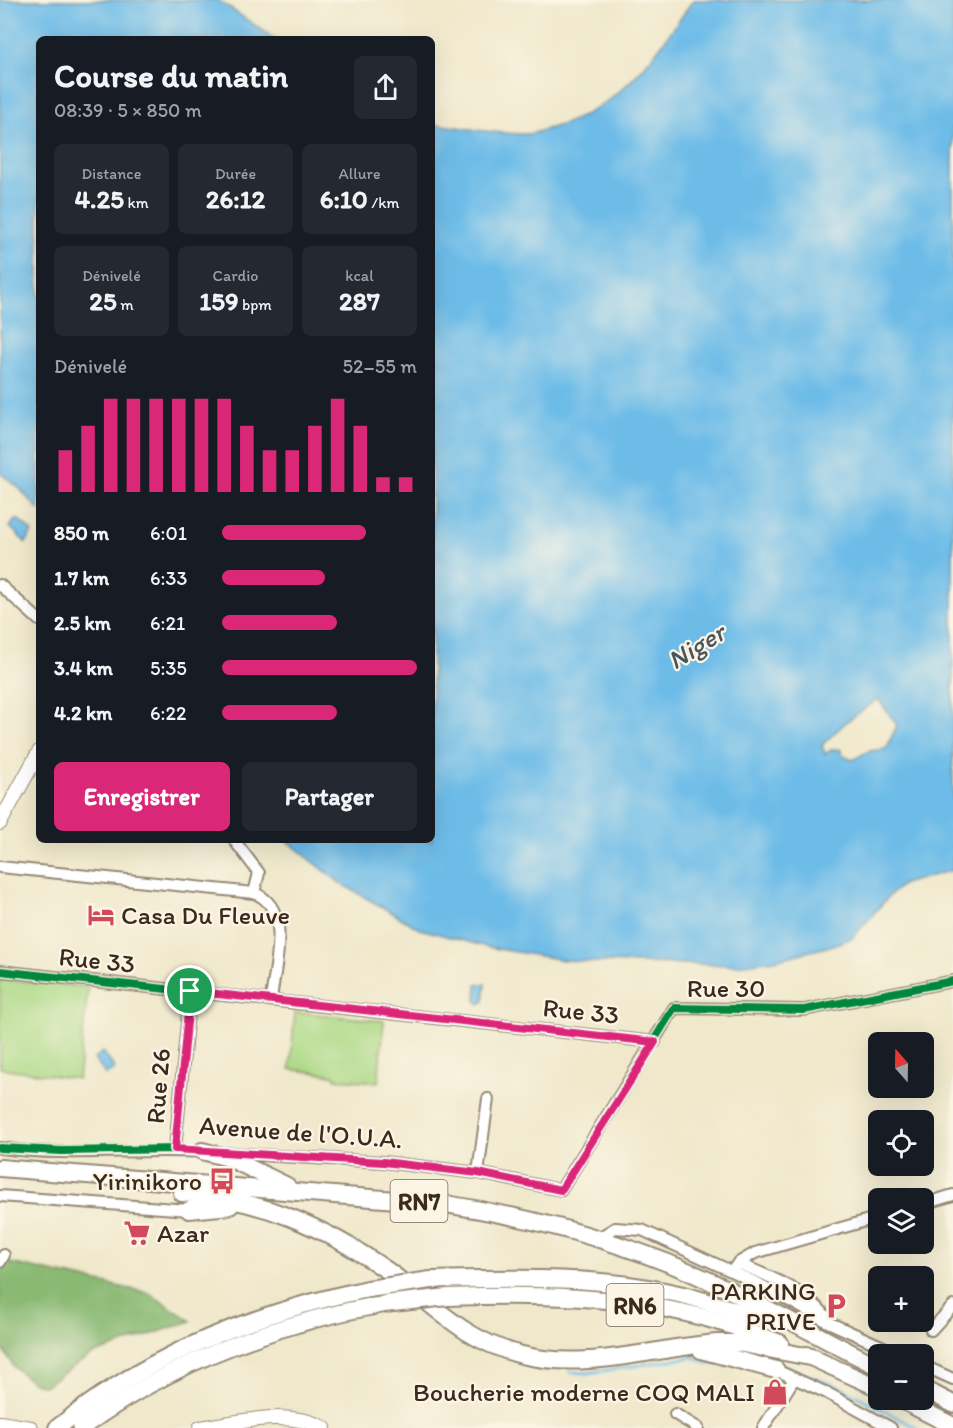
<!DOCTYPE html>
<html lang="fr">
<meta charset="utf-8">
<style>
body{margin:0;font-family:Itim,sans-serif;background:#242831;color:#f1f3f6;height:100vh;display:flex;flex-direction:column;font-size:22px;white-space:nowrap}
*{box-sizing:border-box;margin:0}
p{font-size:20px;color:#9ea1a6}
.icon{flex:none;width:33px;height:33px;fill:none;stroke:currentColor;stroke-width:2;stroke-linecap:round;stroke-linejoin:round}
.map{position:relative;flex:1;overflow:hidden}
.panel{position:absolute;left:36px;top:36px;width:399px;height:807px;display:flex;flex-direction:column;background:#171b24;border-radius:9px;box-shadow:0 6px 24px #0002}
.panel>*{flex:none}
.needle{width:39px;rotate:340deg}
.tools{position:absolute;left:868px;top:1032px;display:grid;gap:12px}
.tools a{display:grid;place-items:center;width:66px;height:66px;border-radius:9px;background:#171b24;box-shadow:0 6px 24px #0002;font-size:30px}
.pin{position:absolute;display:grid;place-items:center;width:51px;height:51px;color:#fff;margin:-26px;border:3px solid #fff;border-radius:50%;box-shadow:0 2px 6px #0007}
.round{display:grid;place-items:center;flex:none;width:63px;height:63px;border-radius:9px;background:#242831}
.headline{display:flex;align-items:center;justify-content:space-between;height:102px;padding:0 18px}
h1{font-size:33px;font-weight:700;line-height:45px}
.stats{display:grid;grid-template-columns:repeat(3,1fr);gap:9px;height:102px;padding:6px 18px}
.stats div{display:grid;align-content:center;border-radius:9px;background:#242831;text-align:center}
.stats b{font-size:26px;font-weight:700}
.stats small{font-size:16px;font-weight:400}
.stats p{font-size:16px}
.chart{height:168px;padding:12px 18px}
.chart p{display:flex;justify-content:space-between}
.chart svg{width:100%;height:108px;margin-top:6px;stroke:#db2777;stroke-width:6}
.action{display:flex;gap:12px;margin-top:auto;padding:12px 18px}
.action a{flex:1;height:69px;border-radius:9px;background:#db2777;color:#fff;font-size:24px;font-weight:700;line-height:69px;text-align:center}
.action a+a{background:#242831;color:#f1f3f6}
ul{padding:0 18px;list-style:none;font-size:20px}
li{display:grid;grid-template-columns:96px 72px 1fr;align-items:center;height:45px}
li i{height:15px;border-radius:8px;background:#db2777}
.map>svg:first-child{display:block}
.green{fill:#acd986;stroke:#748252;stroke-width:1.5}
.forest{fill:#89b973;stroke:#627248;stroke-width:1.5}
.water{fill:#6dbce8;stroke:#547383;stroke-width:1.5;fill-rule:evenodd}
.lines{fill:none;stroke-linecap:round;stroke-linejoin:round}
.stream{stroke:#6dbce8;stroke-width:3}
.minor-casing{stroke:#958974;stroke-width:14}
.tertiary-casing{stroke:#958974;stroke-width:16}
.trunk-casing{stroke:#958974;stroke-width:20}
.minor{stroke:#fff;stroke-width:10}
.tertiary{stroke:#fff;stroke-width:14}
.trunk{stroke:#fff;stroke-width:16}
.trunk-bridge-casing{stroke:#958974;stroke-width:20;stroke-linecap:butt}
.trunk-bridge{stroke:#fff;stroke-width:16}
.cycleway-casing{stroke:#fcf5e5;stroke-width:11}
.cycleway{stroke:#00873e;stroke-width:8}
.route-casing{stroke:#fff;stroke-width:12}
.route{stroke:#db2777;stroke-width:8}
.labels{text-anchor:middle;dominant-baseline:central;stroke-width:4.5;stroke-linejoin:round;paint-order:stroke}
.shield{fill:#fcf5e5;stroke:#75675a;stroke-width:1.5}
.shield-label{font-size:24px;font-weight:bold;fill:#3b2a1e}
.poi-label{font-size:26px;fill:#3b2a1e;stroke:#fcf5e5;text-anchor:end}
.street-label{font-size:26px;fill:#3b2a1e;stroke:#fcf5e5}
.water-label{font-size:27px;font-style:italic;fill:#4a565b;stroke:#fcf5e5}
</style>
<div class="map">
<svg width="953" height="1428" viewBox="0 0 953 1428">
<rect width="100%" height="100%" fill="#fcf5e5"/>
<filter id="ink" filterUnits="userSpaceOnUse"><feTurbulence type="fractalNoise" baseFrequency=".0167" numOctaves="2"/><feDisplacementMap in="SourceGraphic" scale="12" xChannelSelector="R" yChannelSelector="G"/><feConvolveMatrix kernelMatrix="1 2 1 2 8 2 1 2 1" color-interpolation-filters="sRGB"/></filter>
<filter id="wash" filterUnits="userSpaceOnUse"><feTurbulence type="fractalNoise" baseFrequency=".008" numOctaves="4" result="noise"/><feDisplacementMap in="SourceGraphic" scale="24" xChannelSelector="R" yChannelSelector="G"/><feGaussianBlur stdDeviation="1.35" result="paint"/><feColorMatrix in="noise" values="0 0 0 0 0 0 0 0 0 0 0 0 0 0 0 0 0 1.4 0 .05"/><feComposite in="paint" operator="in"/></filter>
<g filter="url(#wash)">
<rect width="100%" height="100%" fill="#efe8cb"/>
<g class="green">
<polygon points="0,979 88,987 78,1079 0,1068"/>
<polygon points="295,1012 384,1021 378,1082 336,1079 333,1075 290,1069"/>
</g>
<polygon class="forest" points="5,1262 149,1293 191,1321 91,1355 44,1386 32,1382 14,1367 0,1344 0,1274"/>
<g class="water">
<polygon points="0,0 218,0 275,39 39,39 39,510 19,488 0,473"/>
<path d="M 693,0 L 953,0 L 953,870 L 903,884 L 890,895 L 852,938 L 827,947 L 774,960 L 737,965 L 594,962 L 564,960 L 487,947 L 420,929 L 340,883 L 286,840 L 432,840 L 432,124 C 462,127 493,134 523,134 C 533,135 545,129 554,127 C 621,108 656,54 693,0 ZM 878,699 L 897,725 L 886,749 L 869,751 L 853,760 L 843,756 L 840,749 L 831,750 L 825,754 L 822,745 L 846,722 Z"/>
<polygon points="15,520 19,520 32,532 26,543 10,527"/>
<polygon points="477,984 486,984 484,1001 480,1004 476,1000"/>
<polygon points="102,1052 115,1068 106,1075 94,1059"/>
</g>
<g class="lines">
<g class="stream">
<polyline points="769,1360 844,1389 917,1428"/>
<polyline points="570,1372 588,1373 693,1357 707,1363 719,1363"/>
</g>
</g>
</g>
<g filter="url(#ink)">
<g class="lines">
<g class="minor-casing">
<g id="minor">
<polyline points="0,585 39,620"/>
<polyline points="234,840 259,873 254,893"/>
<path d="M 0,867 L 254,893 C 294,908 274,968 271,1000"/>
<polyline points="0,971 655,1042"/>
<path d="M 0,1148 C 68,1157 139,1148 207,1152"/>
<polyline points="175,1149 190,991"/>
<polyline points="226,1153 383,1162 478,1173 561,1190 674,1008 804,1010 953,981"/>
<polyline points="478,1173 488,1099"/>
<polyline points="0,1196 189,1210"/>
<polyline points="924,1204 953,1195"/>
<polyline points="600,1237 615,1228 642,1230 757,1283 830,1323 899,1354"/>
<polyline points="0,1262 4,1255"/>
<path d="M 738,1263 C 773,1279 804,1288 828,1319"/>
<polyline points="732,1271 738,1263 755,1253 879,1217"/>
<polyline points="931,1330 953,1306"/>
<polyline points="924,1366 953,1379"/>
<polyline points="776,1370 827,1393 891,1428"/>
<polyline points="675,1414 698,1428"/>
<polyline points="763,1428 794,1379"/>
</g>
</g>
<g class="tertiary-casing">
<g id="tertiary">
<polyline points="0,823 39,752"/>
<polyline points="0,1423 31,1428"/>
<path d="M 200,1428 C 240,1422 287,1409 324,1428"/>
</g>
</g>
<g class="trunk-casing">
<g id="trunk">
<polyline points="202,1151 229,1158 287,1186"/>
<path d="M 0,1168 L 446,1204 C 540,1219 630,1243 716,1284 C 772,1309 824,1340 879,1367"/>
<path d="M 182,1193 C 261,1199 323,1226 388,1271 C 435,1305 462,1340 522,1355 C 587,1371 652,1348 717,1343 L 738,1343 L 815,1358"/>
<polyline points="189,1210 230,1206"/>
<path d="M 431,1280 C 514,1278 601,1275 683,1295 C 714,1303 745,1314 776,1323"/>
<path d="M 448,1297 C 533,1294 618,1295 702,1317 C 728,1323 754,1334 780,1343"/>
<polyline points="701,1350 776,1370"/>
<polyline points="806,1355 879,1388"/>
<polyline points="924,1389 953,1404"/>
<polyline points="902,1400 953,1426"/>
<path d="M 57,1428 C 146,1356 256,1312 368,1289"/>
<path d="M 81,1428 C 172,1362 274,1323 384,1304"/>
</g>
</g>
<use href="#minor" class="minor"/>
<use href="#tertiary" class="tertiary"/>
<use href="#trunk" class="trunk"/>
<g class="trunk-bridge-casing">
<g id="trunk-bridge">
<polyline points="368,1289 431,1280"/>
<polyline points="384,1304 448,1297"/>
</g>
</g>
<use href="#trunk-bridge" class="trunk-bridge"/>
<g class="cycleway-casing">
<g id="cycleway">
<polyline points="0,971 655,1042"/>
<polyline points="0,1148 62,1151 175,1149 383,1162 478,1173 561,1190 674,1008 804,1010 953,981"/>
</g>
</g>
<use href="#cycleway" class="cycleway"/>
</g>
</g>
<g class="lines" filter="url(#ink)">
<g class="route-casing">
<polygon id="route" points="190,991 655,1042 561,1190 478,1173 383,1162 175,1149"/>
</g>
<use href="#route" class="route"/>
</g>
<defs>
<g id="hotel-bare" transform="scale(2.07)"><path d="M-6-4.5h1.5V1H6V5H4.5V3h-9V5H-6ZM-4 0a1.8 1.8 0 1 1 3.6 0ZM.5 0V-2.5h3Q6-2.5 6 0Z" fill="#d1495b" stroke="#fcf5e5" stroke-width="2.5" paint-order="stroke"/></g>
<g id="bus-bare" transform="scale(2.07)"><path d="M-5-6H5V4H4V6H2V4H-2V6H-4V4H-5ZM-3.5-4V0h7V-4ZM-3.5 1.2v1.5H-2V1.2ZM2 1.2v1.5H3.5V1.2Z" fill="#d1495b" stroke="#fcf5e5" stroke-width="2.5" paint-order="stroke"/></g>
<g id="supermarket-bare" transform="scale(2.07)"><path d="M-6-5.5h2.5l.6 2H6L4.5 2H-2.5L-4.4-4H-6ZM-1.5 3.2a1.3 1.3 0 1 0 .1 0ZM3 3.2a1.3 1.3 0 1 0 .1 0Z" fill="#d1495b" stroke="#fcf5e5" stroke-width="2.5" paint-order="stroke"/></g>
<g id="parking-bare" transform="scale(2.07)"><path d="M-3.5-5.5H1a3.5 3.5 0 0 1 0 7H-1V5.5H-3.5ZM-1-3.4V-.6H.8a1.4 1.4 0 0 0 0-2.8Z" fill="#d1495b" stroke="#fcf5e5" stroke-width="2.5" paint-order="stroke"/></g>
<g id="shop-bare" transform="scale(2.07)"><path d="M-5-2.5h2.3a2.7 3.5 0 0 1 5.4 0H5L5.5 6h-11ZM-1.5-2.5h3a1.5 2.3 0 0 0-3 0Z" fill="#d1495b" stroke="#fcf5e5" stroke-width="2.5" paint-order="stroke"/></g>
</defs>
<g fill-rule="evenodd">
<use href="#hotel-bare" x="101" y="915"/>
<use href="#bus-bare" x="222" y="1181"/>
<use href="#supermarket-bare" x="137" y="1233"/>
<use href="#parking-bare" x="836" y="1306"/>
<use href="#shop-bare" x="775" y="1392"/>
</g>
<g class="labels">
<g class="shield">
<rect x="390.5" y="1180" width="57" height="42" rx="4.5"/>
<rect x="606.5" y="1284" width="57" height="42" rx="4.5"/>
</g>
<g class="shield-label">
<text x="419" y="1201">RN7</text>
<text x="635" y="1305">RN6</text>
</g>
<g class="poi-label">
<text x="121" y="915" text-anchor="start">Casa Du Fleuve</text>
<text x="202" y="1181">Yirinikoro</text>
<text x="157" y="1233" text-anchor="start">Azar</text>
<text x="816" y="1291">PARKING<tspan x="816" dy="30">PRIVE</tspan></text>
<text x="755" y="1392">Boucherie moderne COQ MALI</text>
</g>
<g class="street-label">
<text transform="translate(97 960) rotate(6)">Rue 33</text>
<text x="726" y="988">Rue 30</text>
<text transform="translate(581 1011) rotate(6)">Rue 33</text>
<text transform="translate(158 1086) rotate(-85)">Rue 26</text>
<text transform="translate(301 1132) rotate(4)">Avenue de l'O.U.A.</text>
</g>
<g class="water-label">
<text transform="translate(696 646) rotate(-32)">Niger</text>
</g>
</g>
</svg>
<div class="tools">
<a><svg class="needle" viewBox="-14 -14 28 28"><path d="M0-13l5 13h-10z" fill="#e53935"/><path d="M0 13l5-13h-10z" fill="#9ea1a6"/></svg></a>
<a><svg class="icon" aria-label="locate" viewBox="0 0 24 24"><circle cx="12" cy="12" r="6"/><path d="M12 2v4M12 18v4M2 12h4M18 12h4"/></svg></a>
<a><svg class="icon" aria-label="layers" viewBox="0 0 24 24"><path d="M12 4l9 5-9 5-9-5zM3 14l9 5 9-5"/></svg></a>
<a>+</a>
<a>−</a>
</div>
<div class="pin" style="left:190px;top:991px;background:#1e9e55"><svg class="icon" aria-label="arrive" viewBox="0 0 24 24"><path d="M6 21V4h12l-3 4 3 4H6"/></svg></div>
<section class="panel">
<div class="headline"><div><h1>Course du matin</h1><p>08:39 · 5 × 850 m</p></div><a class="round"><svg class="icon" aria-label="share" viewBox="0 0 24 24"><path d="M12 15V3M7 8l5-5 5 5M5 13v7h14v-7"/></svg></a></div>
<div class="stats">
<div><p>Distance</p><b>4.25<small> km</small></b></div>
<div><p>Durée</p><b>26:12</b></div>
<div><p>Allure</p><b>6:10<small> /km</small></b></div>
</div>
<div class="stats">
<div><p>Dénivelé</p><b>25<small> m</small></b></div>
<div><p>Cardio</p><b>159<small> bpm</small></b></div>
<div><p>kcal</p><b>287</b></div>
</div>
<div class="chart"><p><span>Dénivelé</span>52–55 m</p>
<svg viewBox="0 0 160 44" preserveAspectRatio="none"><path d="M5 44V27M15 44V17M25 44V6M35 44V6M45 44V6M55 44V6M65 44V6M75 44V6M85 44V17M95 44V27M105 44V27M115 44V17M125 44V6M135 44V17M145 44V38M155 44V38"/></svg>
</div>
<ul>
<li><b>850 m</b>6:01<i style="width:74%"></i></li>
<li><b>1.7 km</b>6:33<i style="width:53%"></i></li>
<li><b>2.5 km</b>6:21<i style="width:59%"></i></li>
<li><b>3.4 km</b>5:35<i style="width:100%"></i></li>
<li><b>4.2 km</b>6:22<i style="width:59%"></i></li>
</ul>
<div class="action"><a>Enregistrer</a><a>Partager</a></div>
</section>
</div>
